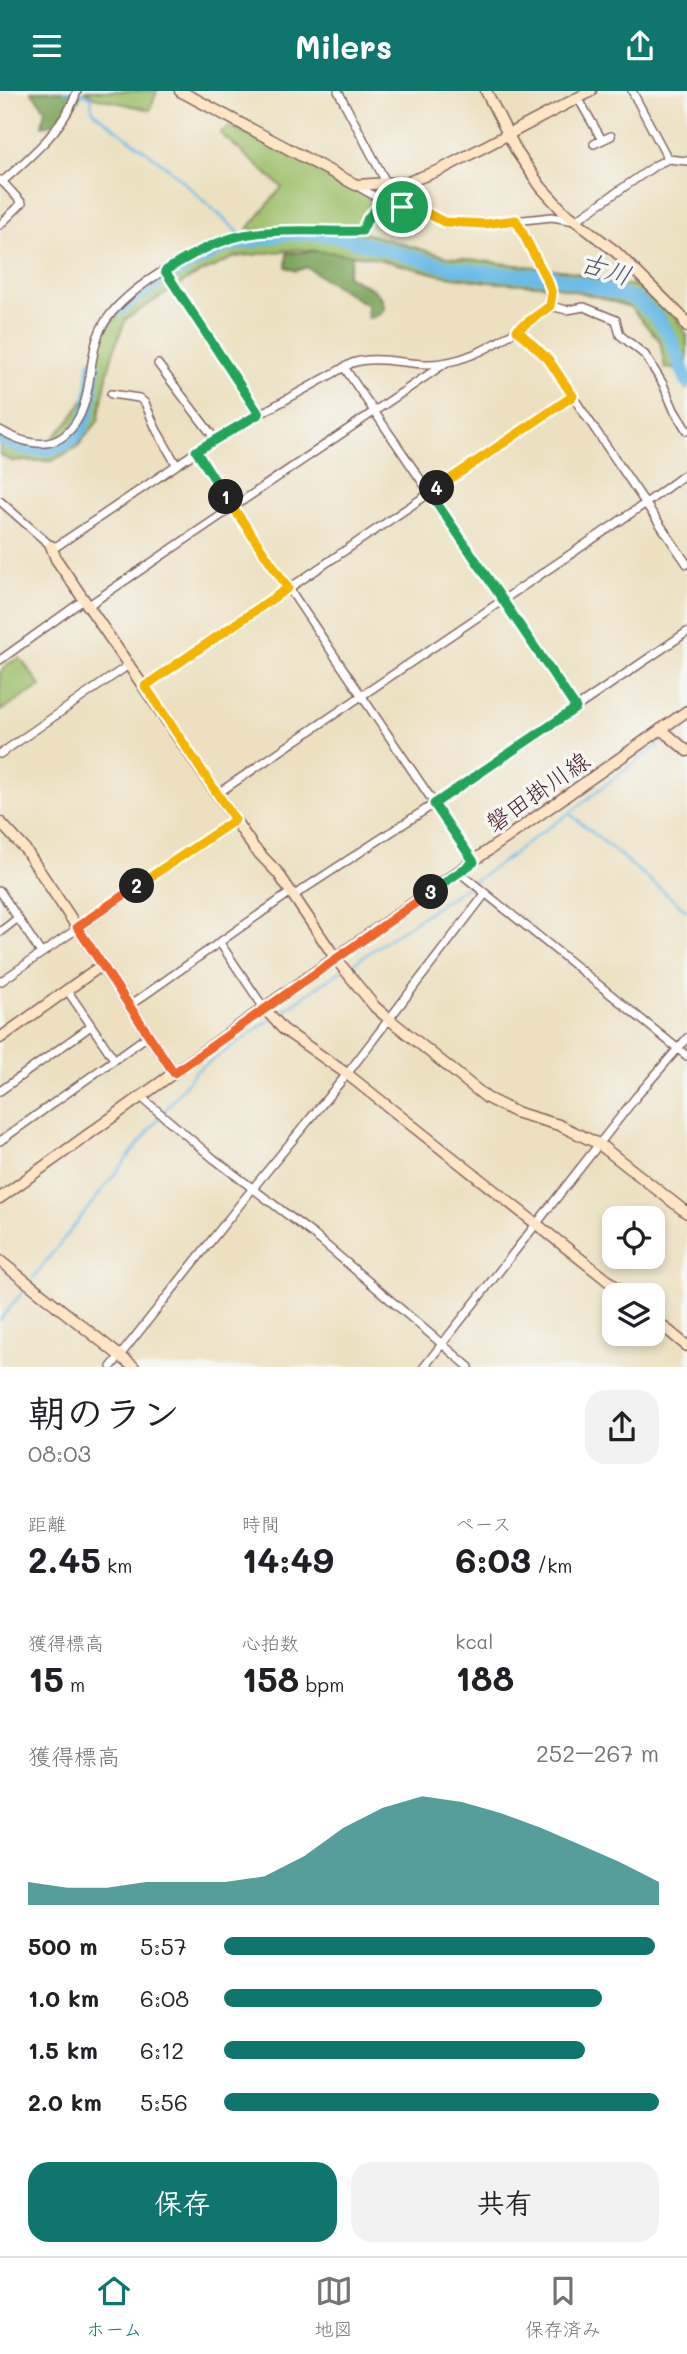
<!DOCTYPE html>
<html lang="ja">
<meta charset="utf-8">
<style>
body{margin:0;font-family:Mali,"Klee One",sans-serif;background:#f2f2f2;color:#202124;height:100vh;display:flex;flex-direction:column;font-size:26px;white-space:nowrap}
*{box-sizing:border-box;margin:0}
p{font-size:23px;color:#757577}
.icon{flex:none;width:38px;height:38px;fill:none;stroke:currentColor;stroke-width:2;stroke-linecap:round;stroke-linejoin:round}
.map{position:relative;height:1276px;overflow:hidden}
.sheet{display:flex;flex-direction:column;background:#fff;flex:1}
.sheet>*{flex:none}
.buttons{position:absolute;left:602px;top:1115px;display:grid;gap:14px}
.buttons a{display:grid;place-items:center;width:63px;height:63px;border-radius:14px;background:#fff;box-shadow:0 4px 10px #0003;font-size:35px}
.pin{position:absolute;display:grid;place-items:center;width:60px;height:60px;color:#fff;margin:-30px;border:4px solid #fff;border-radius:50%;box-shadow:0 2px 7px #0007}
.km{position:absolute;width:35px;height:35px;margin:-18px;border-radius:50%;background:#222;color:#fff;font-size:19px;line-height:35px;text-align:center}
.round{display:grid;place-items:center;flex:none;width:74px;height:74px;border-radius:21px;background:#f2f2f2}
.headline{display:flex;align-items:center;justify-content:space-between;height:119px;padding:0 28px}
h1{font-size:38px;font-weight:800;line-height:52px}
.metrics{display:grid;grid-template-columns:repeat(3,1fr);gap:10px;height:119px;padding:7px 28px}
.metrics div{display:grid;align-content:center}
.metrics b{font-size:35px;font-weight:800}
.metrics small{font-size:19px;font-weight:400}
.metrics p{font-size:19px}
.chart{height:196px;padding:14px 28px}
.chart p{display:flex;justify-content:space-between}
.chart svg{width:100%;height:126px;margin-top:7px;fill:#0f766e;opacity:.7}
.cta{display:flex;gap:14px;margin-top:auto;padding:14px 28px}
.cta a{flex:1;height:80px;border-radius:21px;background:#0f766e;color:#fff;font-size:28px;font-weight:800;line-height:80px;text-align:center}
.cta a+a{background:#f2f2f2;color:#202124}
ul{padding:0 28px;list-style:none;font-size:23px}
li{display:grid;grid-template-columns:112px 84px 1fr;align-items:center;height:52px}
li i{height:18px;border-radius:9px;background:#0f766e}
header{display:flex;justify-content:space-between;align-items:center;height:91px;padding:0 28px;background:#0f766e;color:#fff;font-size:32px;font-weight:800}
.dock{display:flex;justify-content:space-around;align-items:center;height:98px;border-top:2px solid #e0e0e0;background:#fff;font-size:19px;color:#757577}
.dock a{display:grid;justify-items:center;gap:4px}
.dock .selected{color:#0f766e}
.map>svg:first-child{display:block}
.green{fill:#9cc069;stroke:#73704a;stroke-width:2}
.forest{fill:#7da65d;stroke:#646244;stroke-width:2}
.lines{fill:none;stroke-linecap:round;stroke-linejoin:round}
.stream{stroke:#6cbbe6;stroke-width:2.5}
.river{stroke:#6cbbe6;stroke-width:14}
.street-casing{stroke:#83635f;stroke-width:10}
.secondary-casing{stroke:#83635f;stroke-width:13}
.street{stroke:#fff;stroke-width:7}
.secondary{stroke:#fde5c5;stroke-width:10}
.split-1-casing{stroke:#fff;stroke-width:14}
.split-2-casing{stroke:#fff;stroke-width:14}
.split-3-casing{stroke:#fff;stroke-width:14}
.split-4-casing{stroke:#fff;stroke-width:14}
.split-5-casing{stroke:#fff;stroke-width:14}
.split-1{stroke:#22a559;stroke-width:9}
.split-2{stroke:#f5b400;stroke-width:9}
.split-3{stroke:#f0652b;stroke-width:9}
.split-4{stroke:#22a559;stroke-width:9}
.split-5{stroke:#f5b400;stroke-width:9}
.labels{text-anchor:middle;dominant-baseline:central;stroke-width:7;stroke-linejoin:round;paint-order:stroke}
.street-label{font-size:24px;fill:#4a1f2b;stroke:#f6f6f2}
.water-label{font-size:26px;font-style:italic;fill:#56566c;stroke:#f6f6f2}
</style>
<header><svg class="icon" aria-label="menu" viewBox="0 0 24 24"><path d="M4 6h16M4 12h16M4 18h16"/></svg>Milers<svg class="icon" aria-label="share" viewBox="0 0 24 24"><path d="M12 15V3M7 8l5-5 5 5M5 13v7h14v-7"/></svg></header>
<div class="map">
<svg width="687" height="1276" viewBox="0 0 687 1276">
<rect width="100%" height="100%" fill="#f6f6f2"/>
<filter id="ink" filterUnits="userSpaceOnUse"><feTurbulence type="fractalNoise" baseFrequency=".0143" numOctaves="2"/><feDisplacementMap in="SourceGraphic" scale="14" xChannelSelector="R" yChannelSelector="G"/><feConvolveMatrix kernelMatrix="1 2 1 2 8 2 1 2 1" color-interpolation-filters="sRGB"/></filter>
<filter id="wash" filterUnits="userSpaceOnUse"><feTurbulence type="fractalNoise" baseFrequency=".00686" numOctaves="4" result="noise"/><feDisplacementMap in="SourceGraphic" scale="28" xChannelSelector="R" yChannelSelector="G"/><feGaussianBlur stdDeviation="1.57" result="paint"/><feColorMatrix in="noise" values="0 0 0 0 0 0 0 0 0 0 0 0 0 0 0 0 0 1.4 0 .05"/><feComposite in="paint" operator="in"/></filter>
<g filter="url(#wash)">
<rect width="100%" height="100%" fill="#ece0c0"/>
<g class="green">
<polygon points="85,0 157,0 150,19 94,6"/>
<polygon points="230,35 383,110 357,140 448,166 569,180 616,193 651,196 666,211 687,244 687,299 677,278 665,277 660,250 630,216 602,207 554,195 488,191 441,184 370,166 299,158 235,166 192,186 126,228 116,253 108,280 98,330 77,356 52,370 12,370 0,364 0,339 24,349 48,352 70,329 86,305 101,244 133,207 202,160 254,143 249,149 271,142 317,140 247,139 282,96 220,42"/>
<polygon points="20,567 41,595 0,620 0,582 9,572"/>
</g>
<g class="forest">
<path d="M 31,0 L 79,0 L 81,3 C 76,17 57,34 42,35 L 45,18 Z"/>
<path d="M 317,160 L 353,164 L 347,185 C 356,190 372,195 378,203 C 390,216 383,225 368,227 L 367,214 C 347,201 326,190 307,176 L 296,180 L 286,176 L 287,162 Z"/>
</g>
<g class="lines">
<g class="stream">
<polyline points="64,0 80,1 91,6 92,18 96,23 167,76 248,150"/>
<polyline points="673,645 687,635"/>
<polyline points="569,722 687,820"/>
<path d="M 348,876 L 514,763 C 531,746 552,736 571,721 C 603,696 633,671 667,649"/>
<polyline points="276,925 342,879"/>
<polyline points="33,1187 196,980 270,929"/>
<polyline points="0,1229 26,1197"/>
</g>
<g class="river">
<polyline points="118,218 159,189 226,155 287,143 320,143 340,146 448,176 491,182 554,186 622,203 637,209 657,227 670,246 687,290"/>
<path d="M 0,347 C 33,365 72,365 87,324 C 93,308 92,291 94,274"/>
</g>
</g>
</g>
<g filter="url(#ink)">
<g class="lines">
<g class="street-casing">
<g id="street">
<polyline points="338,0 387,93"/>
<polyline points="632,0 668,68"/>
<polyline points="578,7 602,49"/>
<polyline points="594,53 611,45"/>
<path d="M 2,91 C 30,66 66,36 77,0"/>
<polyline points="357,95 383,110 427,123 444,131 485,133 552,126 575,130 656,74 668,68 687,70"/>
<polyline points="0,134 22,112 1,89"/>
<polyline points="165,180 259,323"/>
<polyline points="550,215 567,219 584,216 616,229 620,244 645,264 663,293 674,319 687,340"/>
<polyline points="517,239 547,268 687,473"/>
<polyline points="158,273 215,348"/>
<polyline points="344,276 576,617"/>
<polyline points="111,303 139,307 145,312 156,338 176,373"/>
<path d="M 0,339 C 19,350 46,360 65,344 C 94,319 86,279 98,245 C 112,202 201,153 244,144 C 282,137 323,141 362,140 L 368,127 L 383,110"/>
<polyline points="196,360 474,771"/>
<path d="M 0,410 L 51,455 L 57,455 L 215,348 L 352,272 C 376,264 403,273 428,273 C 474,273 515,241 550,215 L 552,203 L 549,193 L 516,129"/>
<polyline points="89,514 444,273"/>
<polyline points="0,569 85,508"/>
<polyline points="145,595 573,305"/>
<polyline points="0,663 130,573"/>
<polyline points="217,703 646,412 687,382"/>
<polyline points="459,781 687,965"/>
<polyline points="0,800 41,862"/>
<polyline points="293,805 434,713 687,541"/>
<polyline points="0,841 18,827"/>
<polyline points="220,852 264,917"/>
<polyline points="0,891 235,729"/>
<polyline points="67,899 114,968"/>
<polyline points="129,915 291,801"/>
<polyline points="0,1000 91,935"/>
<polyline points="141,1006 214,1068 314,1144 469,1276"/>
<polyline points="0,1050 149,944"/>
<polyline points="111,1276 253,1097 347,983 485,803"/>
<polyline points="424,1276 636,1006 687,947"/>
</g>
</g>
<g class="secondary-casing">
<g id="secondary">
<polyline points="180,0 356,94 408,91 440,79 591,0"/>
<polyline points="486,0 517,61 541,96 563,120 616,161 683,227 687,236"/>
<polyline points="51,455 56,468 254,757 278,782 336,868 375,916 389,928 487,1007 515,1021 559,1034 599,1053 687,1122"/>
<polyline points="661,638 687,660"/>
<polyline points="0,731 25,758 174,982"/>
<polyline points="264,917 283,938 347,983 626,1204"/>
<polyline points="0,947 102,874"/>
<polyline points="0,1107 264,917 687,620"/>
<polyline points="0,1170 134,1276"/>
<polyline points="653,1227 687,1255"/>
</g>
</g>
<use href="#street" class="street"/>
<use href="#secondary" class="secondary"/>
</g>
</g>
<g class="lines" filter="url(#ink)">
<g class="split-1-casing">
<path id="split-1" d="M 226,406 L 196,360 L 259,323 L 165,180 C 188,165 216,150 244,144 C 282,137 323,141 362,140 L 368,127 L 383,110 L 402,116"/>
</g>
<g class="split-2-casing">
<polyline id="split-2" points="137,795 235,729 145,595 288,497 226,406"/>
</g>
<g class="split-3-casing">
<polyline id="split-3" points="137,795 77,836 174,982 431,801"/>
</g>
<g class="split-4-casing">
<polyline id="split-4" points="431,801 474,771 434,713 576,617 430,402 437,397"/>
</g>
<g class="split-5-casing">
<polyline id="split-5" points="402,116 427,122 444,131 485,133 516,129 549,193 552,203 550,215 517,239 548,268 573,305 437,397"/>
</g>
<use href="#split-1" class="split-1"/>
<use href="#split-2" class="split-2"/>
<use href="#split-3" class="split-3"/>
<use href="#split-4" class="split-4"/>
<use href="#split-5" class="split-5"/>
</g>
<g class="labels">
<g class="street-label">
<text transform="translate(537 700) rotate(-35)">磐田掛川線</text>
</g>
<g class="water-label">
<text transform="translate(606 177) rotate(18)">古川</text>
</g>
</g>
</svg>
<div class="buttons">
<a><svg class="icon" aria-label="locate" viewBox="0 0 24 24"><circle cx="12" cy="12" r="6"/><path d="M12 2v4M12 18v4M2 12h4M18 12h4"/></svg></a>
<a><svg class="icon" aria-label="layers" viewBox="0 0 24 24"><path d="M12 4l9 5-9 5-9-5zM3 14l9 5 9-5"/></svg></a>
</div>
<div class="pin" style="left:402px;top:116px;background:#1e9e55"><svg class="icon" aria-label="arrive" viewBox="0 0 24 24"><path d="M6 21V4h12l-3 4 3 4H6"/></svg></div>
<b class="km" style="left:226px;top:406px">1</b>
<b class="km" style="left:137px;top:795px">2</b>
<b class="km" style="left:431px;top:801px">3</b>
<b class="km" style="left:437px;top:397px">4</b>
</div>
<section class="sheet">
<div class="headline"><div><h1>朝のラン</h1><p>08:03</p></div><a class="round"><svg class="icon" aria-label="share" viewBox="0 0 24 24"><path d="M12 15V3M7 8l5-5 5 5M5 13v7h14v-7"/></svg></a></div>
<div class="metrics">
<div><p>距離</p><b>2.45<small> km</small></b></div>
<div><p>時間</p><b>14:49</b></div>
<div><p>ペース</p><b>6:03<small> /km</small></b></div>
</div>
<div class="metrics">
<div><p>獲得標高</p><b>15<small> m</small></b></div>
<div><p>心拍数</p><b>158<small> bpm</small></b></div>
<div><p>kcal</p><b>188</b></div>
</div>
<div class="chart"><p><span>獲得標高</span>252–267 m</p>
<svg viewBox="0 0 160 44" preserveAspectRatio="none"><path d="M0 44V36L10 38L20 38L30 36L40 36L50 36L60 34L70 27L80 17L90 10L100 6L110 8L120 12L130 17L140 23L150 29L160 36V44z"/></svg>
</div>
<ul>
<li><b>500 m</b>5:57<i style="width:99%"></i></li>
<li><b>1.0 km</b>6:08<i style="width:87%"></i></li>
<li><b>1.5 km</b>6:12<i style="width:83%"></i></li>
<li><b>2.0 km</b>5:56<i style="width:100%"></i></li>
</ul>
<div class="cta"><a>保存</a><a>共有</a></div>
</section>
<nav class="dock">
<a class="selected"><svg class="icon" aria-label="home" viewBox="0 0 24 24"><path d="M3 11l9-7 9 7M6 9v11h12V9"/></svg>ホーム</a>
<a><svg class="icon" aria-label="map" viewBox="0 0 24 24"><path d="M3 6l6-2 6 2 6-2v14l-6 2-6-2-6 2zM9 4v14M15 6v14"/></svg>地図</a>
<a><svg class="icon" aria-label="saved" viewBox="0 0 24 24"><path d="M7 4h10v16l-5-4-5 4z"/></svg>保存済み</a>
</nav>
